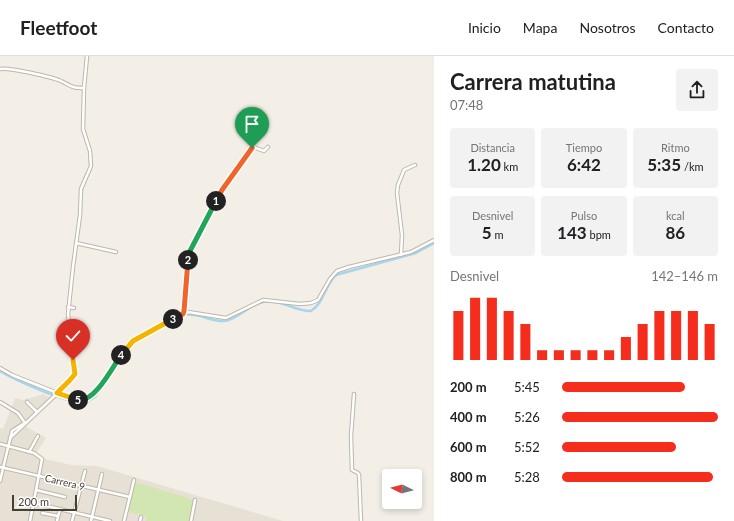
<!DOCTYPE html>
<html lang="es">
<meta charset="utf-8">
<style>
body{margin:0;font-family:Lato,sans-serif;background:#f2f2f2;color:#202124;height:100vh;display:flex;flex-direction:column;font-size:15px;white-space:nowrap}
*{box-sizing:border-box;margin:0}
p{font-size:13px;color:#757577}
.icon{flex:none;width:22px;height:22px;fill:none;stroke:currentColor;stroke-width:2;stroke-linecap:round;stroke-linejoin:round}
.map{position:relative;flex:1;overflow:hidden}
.drawer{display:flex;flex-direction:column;background:#fff;width:300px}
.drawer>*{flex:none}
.needle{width:26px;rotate:276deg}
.tools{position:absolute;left:382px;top:413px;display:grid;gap:8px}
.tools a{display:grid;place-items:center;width:40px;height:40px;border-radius:4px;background:#fff;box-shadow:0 2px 6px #0003;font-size:20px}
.scale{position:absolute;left:12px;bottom:10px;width:65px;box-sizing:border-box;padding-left:4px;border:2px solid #463f36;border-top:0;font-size:11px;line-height:14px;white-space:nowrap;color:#463f36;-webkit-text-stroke:3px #fff;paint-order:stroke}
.pin{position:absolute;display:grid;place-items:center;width:34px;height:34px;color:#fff;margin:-41px -17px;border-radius:50% 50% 50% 0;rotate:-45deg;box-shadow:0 0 4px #0007}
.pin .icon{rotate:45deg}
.km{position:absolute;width:20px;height:20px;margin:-10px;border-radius:50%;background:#222;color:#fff;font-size:11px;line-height:20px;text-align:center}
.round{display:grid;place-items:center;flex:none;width:42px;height:42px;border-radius:4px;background:#f2f2f2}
.head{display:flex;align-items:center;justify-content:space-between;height:68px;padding:0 16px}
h1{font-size:22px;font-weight:700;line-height:30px}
.stats{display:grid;grid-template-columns:repeat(3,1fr);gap:6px;height:68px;padding:4px 16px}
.stats div{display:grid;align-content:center;border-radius:4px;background:#f2f2f2;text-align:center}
.stats b{font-size:17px;font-weight:700}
.stats small{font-size:11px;font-weight:400}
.stats p{font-size:11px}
.chart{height:112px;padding:8px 16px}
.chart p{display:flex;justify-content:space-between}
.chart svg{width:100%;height:72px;margin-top:4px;stroke:#f42d1d;stroke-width:6}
ul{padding:0 16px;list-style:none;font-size:13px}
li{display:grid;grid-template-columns:64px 48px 1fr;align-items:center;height:30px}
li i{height:10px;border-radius:5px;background:#f42d1d}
header{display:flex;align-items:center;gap:24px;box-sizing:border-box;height:56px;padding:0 20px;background:#fff;border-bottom:1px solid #e0e0e0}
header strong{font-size:19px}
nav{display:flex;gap:22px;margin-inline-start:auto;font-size:14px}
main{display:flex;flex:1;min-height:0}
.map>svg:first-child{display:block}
.residential{fill:#e7e0d5}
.green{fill:#d2e6b1}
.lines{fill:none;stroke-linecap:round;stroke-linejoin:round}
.canal{stroke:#a5d6ee;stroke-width:2.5}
.street-casing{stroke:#beb6aa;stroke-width:4.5}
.street{stroke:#fff;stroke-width:2.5}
.split-1-casing{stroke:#fff;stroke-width:8}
.split-2-casing{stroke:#fff;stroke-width:8}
.split-3-casing{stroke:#fff;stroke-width:8}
.split-4-casing{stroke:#fff;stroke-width:8}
.split-5-casing{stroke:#fff;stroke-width:8}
.split-6-casing{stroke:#fff;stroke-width:8}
.split-1{stroke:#f0652b;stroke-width:5}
.split-2{stroke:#22a559;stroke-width:5}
.split-3{stroke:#f0652b;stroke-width:5}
.split-4{stroke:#f5b400;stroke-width:5}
.split-5{stroke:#22a559;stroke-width:5}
.split-6{stroke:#f5b400;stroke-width:5}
.labels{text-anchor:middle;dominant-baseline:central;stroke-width:3;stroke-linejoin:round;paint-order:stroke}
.street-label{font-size:10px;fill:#463f36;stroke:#fff}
</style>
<header>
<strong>Fleetfoot</strong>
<nav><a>Inicio</a><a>Mapa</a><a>Nosotros</a><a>Contacto</a></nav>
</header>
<main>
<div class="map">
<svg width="434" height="465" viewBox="0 0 434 465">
<rect width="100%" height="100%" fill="#f3efe7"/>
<polygon class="residential" points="44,338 53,344 25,370 46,382 37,396 45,403 71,409 97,410 283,465 0,465 0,372 3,373 15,342 23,344"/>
<polygon class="green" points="135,426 194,444 189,465 146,465 147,460 128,456"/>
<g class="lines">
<path class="canal" d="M 0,315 C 15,324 69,348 85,347 L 95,341 L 132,288 L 184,259 C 197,256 211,266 224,265 C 237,264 250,248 263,246 C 279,242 296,256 311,255 C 324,247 325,229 336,219 L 416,197 L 434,187"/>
<g class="street-casing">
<g id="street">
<path d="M 0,13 C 8,11 52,21 61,25 C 71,30 71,32 84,32"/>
<polyline points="76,187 116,196"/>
<polyline points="401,199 402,179 397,137 398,129 404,114 415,109"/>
<polyline points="68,251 74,252"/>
<polyline points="183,258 185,252 187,213 190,195 222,134 250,93 253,91 264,95 268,91"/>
<path d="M 0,312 L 12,319 L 70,342 C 75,344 80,346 85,344 C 97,340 120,301 127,290 L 133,285 L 177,260 L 188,256 L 226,262 L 263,244 L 300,248 L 311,247 L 318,244 L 330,223 L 337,215 L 349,211 L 411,196 L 434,184"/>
<polyline points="354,338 351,380 352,414 358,417 359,419 361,465"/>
<polyline points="0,346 18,357 25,367"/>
<polyline points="27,346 37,356"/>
<polyline points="10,382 66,329 75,318 68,258 73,211 80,159 81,133 91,110 90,95 83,73 84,32 87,0"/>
<polyline points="0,388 34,397 42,403 30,465"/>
<polyline points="29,396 38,380"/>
<polyline points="0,411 130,441"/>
<polyline points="0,425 12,375 23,368"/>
<polyline points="36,434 65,441"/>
<polyline points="34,447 110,465"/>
<polyline points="42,457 58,460"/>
<polyline points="57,465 60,453"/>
<polyline points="72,465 85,415"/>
<polyline points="91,465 102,418"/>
<polyline points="124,465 134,424"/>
<polyline points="140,465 141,461"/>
<polyline points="191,465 195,444"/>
</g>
</g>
<use href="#street" class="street"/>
</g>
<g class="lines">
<g class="split-1-casing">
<polyline id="split-1" points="216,145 222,134 252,92"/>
</g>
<g class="split-2-casing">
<polyline id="split-2" points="188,204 190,195 216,145"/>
</g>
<g class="split-3-casing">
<polyline id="split-3" points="173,263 183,258 184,255 188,204"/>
</g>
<g class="split-4-casing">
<polyline id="split-4" points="121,299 133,285 173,263"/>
</g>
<g class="split-5-casing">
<path id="split-5" d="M 78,344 C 95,346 112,312 121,299"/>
</g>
<g class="split-6-casing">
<polyline id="split-6" points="73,304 75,318 70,324 57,337 78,344"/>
</g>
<use href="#split-1" class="split-1"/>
<use href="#split-2" class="split-2"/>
<use href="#split-3" class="split-3"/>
<use href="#split-4" class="split-4"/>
<use href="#split-5" class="split-5"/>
<use href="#split-6" class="split-6"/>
</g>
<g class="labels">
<g class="street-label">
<text transform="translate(65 426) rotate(13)">Carrera 9</text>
</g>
</g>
</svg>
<div class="tools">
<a><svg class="needle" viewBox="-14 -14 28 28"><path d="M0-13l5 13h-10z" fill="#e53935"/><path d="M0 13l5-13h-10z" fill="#757577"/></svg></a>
</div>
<div class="scale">200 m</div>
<div class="pin" style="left:252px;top:92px;background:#1e9e55"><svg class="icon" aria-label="arrive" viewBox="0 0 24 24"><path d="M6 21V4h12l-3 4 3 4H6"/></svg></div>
<div class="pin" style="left:73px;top:304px;background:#d93025"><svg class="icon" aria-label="check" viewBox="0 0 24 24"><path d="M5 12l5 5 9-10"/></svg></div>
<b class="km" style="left:216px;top:145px">1</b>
<b class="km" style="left:188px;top:204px">2</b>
<b class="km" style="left:173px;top:263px">3</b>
<b class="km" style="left:121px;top:299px">4</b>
<b class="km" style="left:78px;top:344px">5</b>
</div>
<section class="drawer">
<div class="head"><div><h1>Carrera matutina</h1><p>07:48</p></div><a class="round"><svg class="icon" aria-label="share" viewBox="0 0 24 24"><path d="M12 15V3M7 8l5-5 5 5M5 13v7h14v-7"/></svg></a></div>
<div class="stats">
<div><p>Distancia</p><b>1.20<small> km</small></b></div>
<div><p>Tiempo</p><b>6:42</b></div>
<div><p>Ritmo</p><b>5:35<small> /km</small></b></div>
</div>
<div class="stats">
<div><p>Desnivel</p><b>5<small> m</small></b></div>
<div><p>Pulso</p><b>143<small> bpm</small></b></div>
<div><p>kcal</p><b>86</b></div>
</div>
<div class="chart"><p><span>Desnivel</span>142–146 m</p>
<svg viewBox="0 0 160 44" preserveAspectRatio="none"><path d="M5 44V14M15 44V6M25 44V6M35 44V14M45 44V22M55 44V38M65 44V38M75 44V38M85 44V38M95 44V38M105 44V30M115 44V22M125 44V14M135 44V14M145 44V14M155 44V22"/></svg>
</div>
<ul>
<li><b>200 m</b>5:45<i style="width:79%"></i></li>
<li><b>400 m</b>5:26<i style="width:100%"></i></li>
<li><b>600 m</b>5:52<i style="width:73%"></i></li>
<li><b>800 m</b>5:28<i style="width:97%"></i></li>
</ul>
</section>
</main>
